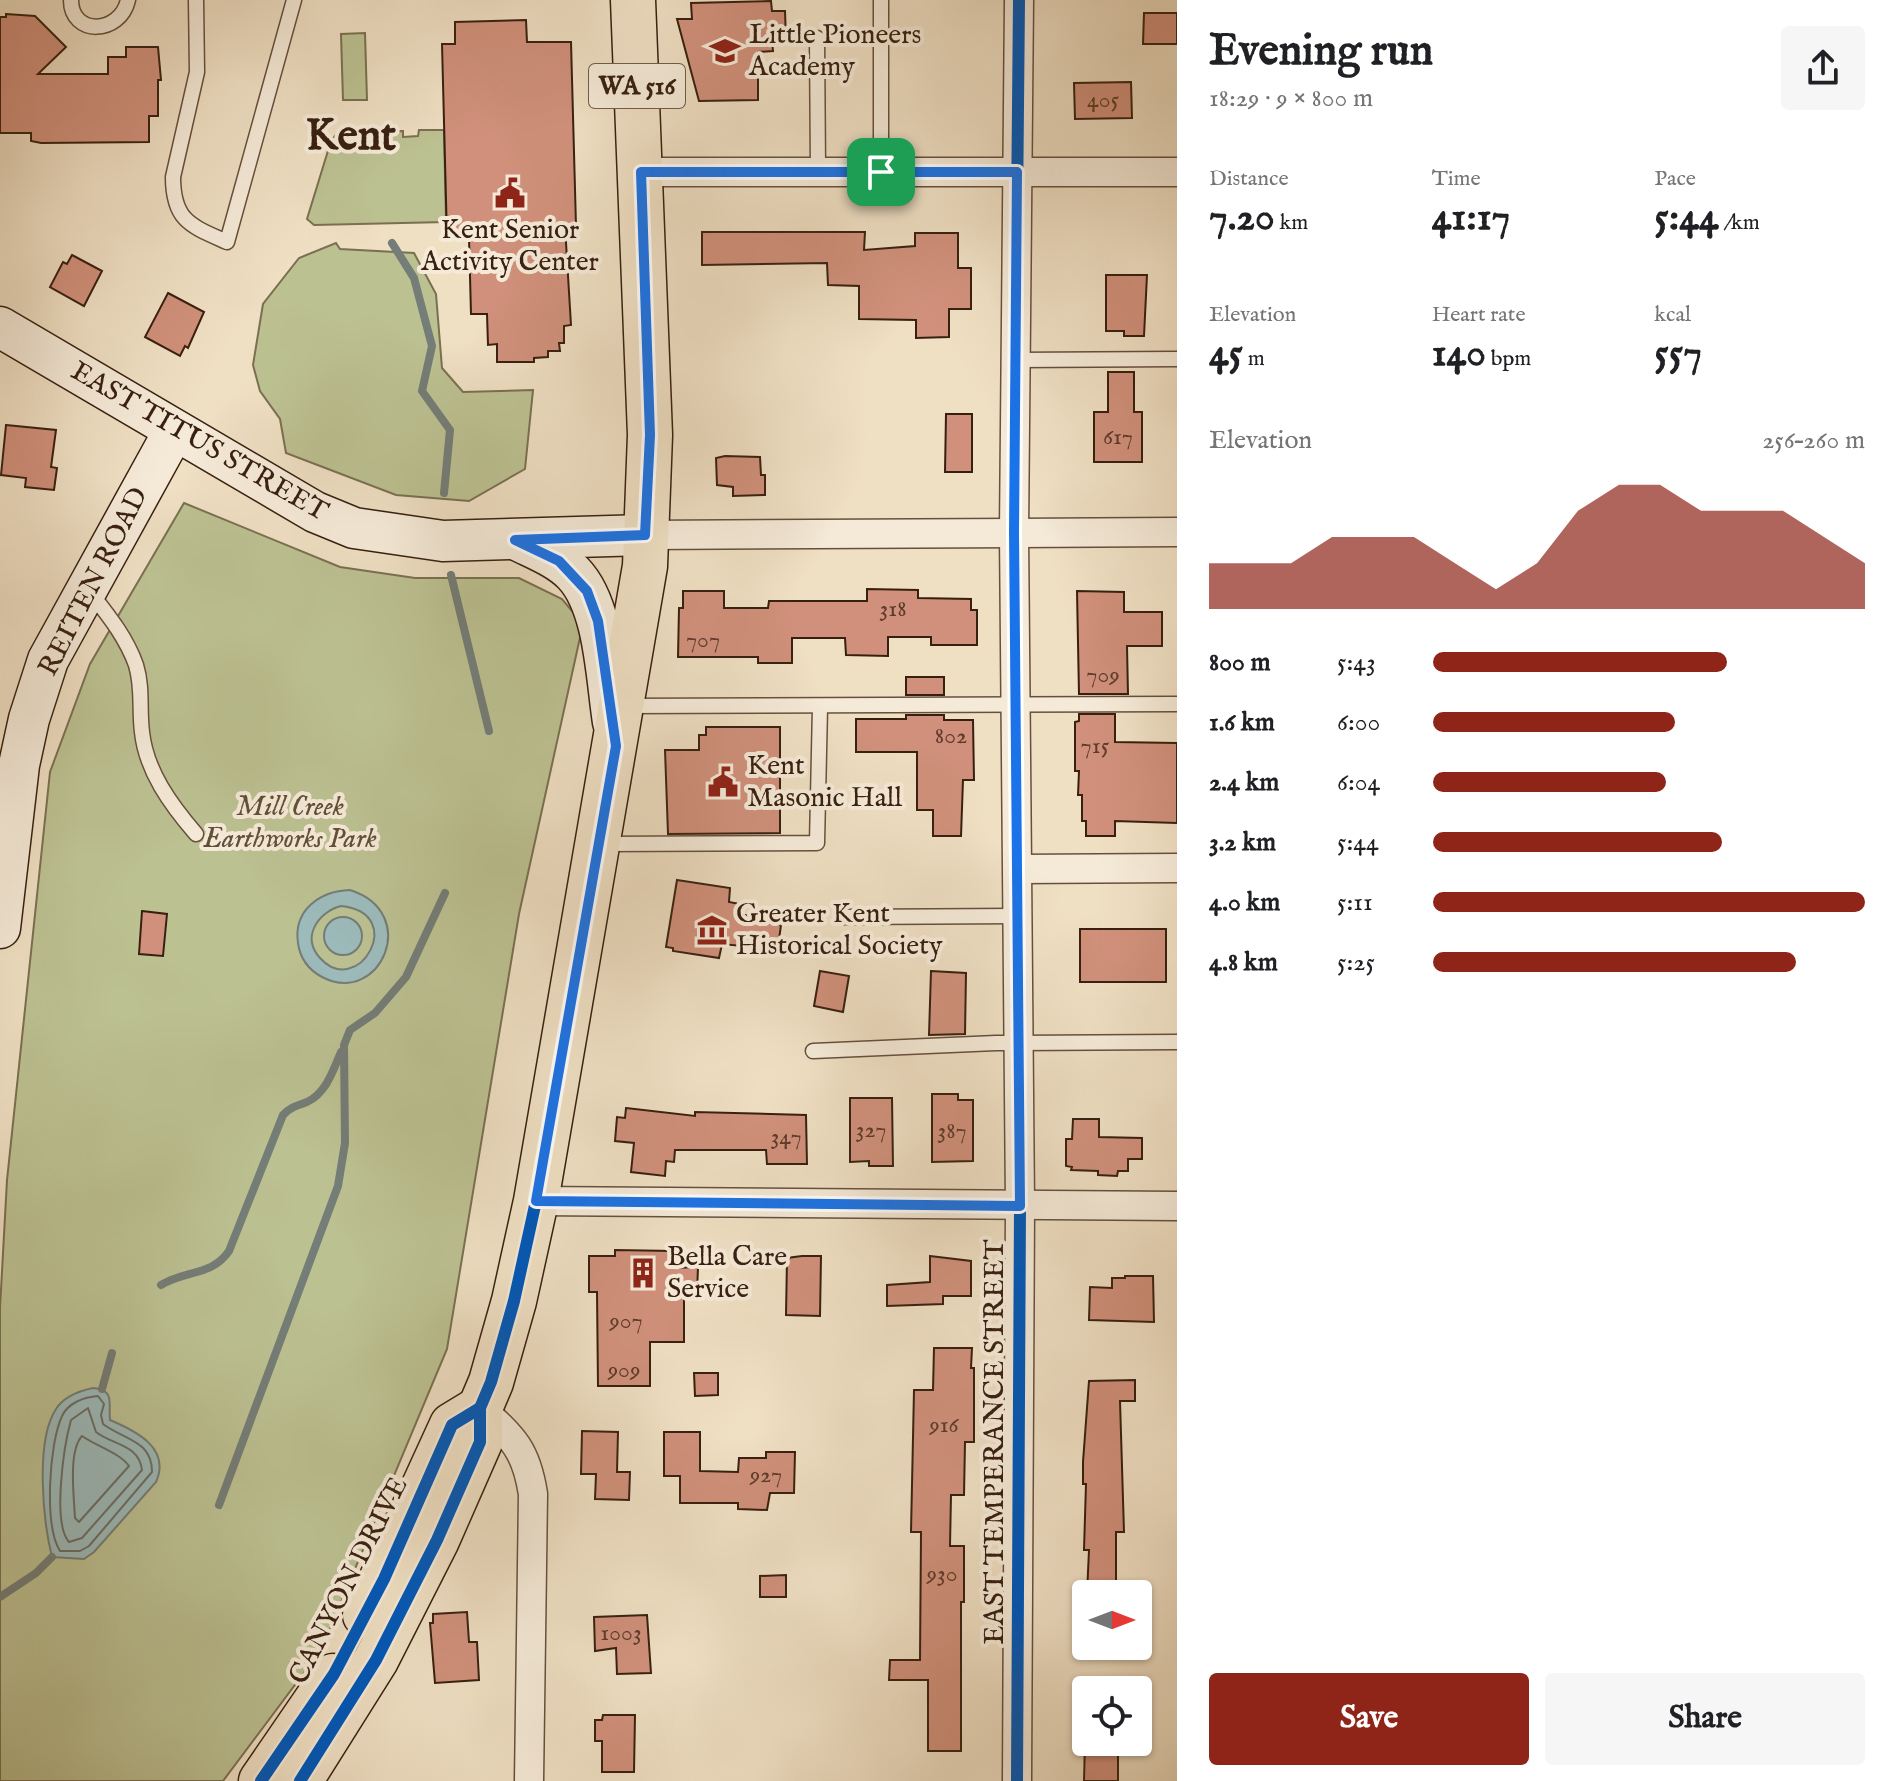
<!DOCTYPE html>
<meta charset="utf-8">
<style>
body{margin:0;font-family:"IM FELL English",serif;background:#f6f6f6;color:#202124;height:100vh;display:flex;flex-direction:column;font-size:30px;white-space:nowrap}
*{box-sizing:border-box;margin:0}
p{font-size:26px;color:#757577}
.icon{flex:none;width:44px;height:44px;fill:none;stroke:currentColor;stroke-width:2;stroke-linecap:round;stroke-linejoin:round}
.map{position:relative;flex:1;overflow:hidden}
.sheet{display:flex;flex-direction:column;background:#fff;width:720px}
.sheet>*{flex:none}
.needle{width:52px;rotate:90deg}
.tools{position:absolute;left:1072px;top:1580px;display:grid;gap:16px}
.tools a{display:grid;place-items:center;width:80px;height:80px;border-radius:8px;background:#fff;box-shadow:0 2px 6px #0004;font-size:40px}
.pin{position:absolute;display:grid;place-items:center;width:68px;height:68px;color:#fff;margin:-34px;border-radius:16px;box-shadow:0 4px 12px #0006}
.round{display:grid;place-items:center;flex:none;width:84px;height:84px;border-radius:8px;background:#f6f6f6}
.head{display:flex;align-items:center;justify-content:space-between;height:136px;padding:0 32px}
h1{font-size:44px;font-weight:700;line-height:60px}
.stats{display:grid;grid-template-columns:repeat(3,1fr);gap:12px;height:136px;padding:8px 32px}
.stats div{display:grid;align-content:center}
.stats b{font-size:40px;font-weight:700}
.stats small{font-size:22px;font-weight:400}
.stats p{font-size:22px}
.chart{height:224px;padding:16px 32px}
.chart p{display:flex;justify-content:space-between}
.chart svg{width:100%;height:144px;margin-top:8px;fill:#8f2418;opacity:.7}
.button{display:flex;gap:16px;margin-top:auto;padding:16px 32px}
.button a{flex:1;height:92px;border-radius:8px;background:#8f2418;color:#fff;font-size:32px;font-weight:700;line-height:92px;text-align:center}
.button a+a{background:#f6f6f6;color:#202124}
ul{padding:0 32px;list-style:none;font-size:26px}
li{display:grid;grid-template-columns:128px 96px 1fr;align-items:center;height:60px}
li i{height:20px;border-radius:10px;background:#8f2418}
main{display:flex;flex:1;min-height:0}
.map>svg:first-child{display:block}
.green{fill:#bcc192;stroke:#7a7051;stroke-width:2}
.water{fill:#9cbbbb;stroke:#747d77;stroke-width:2;fill-rule:evenodd}
.lines{fill:none;stroke-linecap:round;stroke-linejoin:round}
.shore{stroke:#6a6e66;stroke-width:2}
.stream{stroke:#747d77;stroke-width:8}
.building{fill:#d0907b;stroke:#382010;stroke-width:2}
.lane-casing{stroke:#66503d;stroke-width:17}
.street-casing{stroke:#66503d;stroke-width:31}
.secondary-casing{stroke:#382010;stroke-width:43}
.primary-casing{stroke:#382010;stroke-width:47}
.lane{stroke:#f5ead8;stroke-width:14}
.street{stroke:#f5ead8;stroke-width:28}
.secondary{stroke:#f5ead8;stroke-width:40}
.primary{stroke:#efdfc3;stroke-width:44}
.cycleway-casing{stroke:#f5ead8;stroke-width:17}
.cycleway{stroke:#0057b8;stroke-width:12}
.route-casing{stroke:#fff;stroke-width:16}
.route{stroke:#1a73e8;stroke-width:10}
.labels{text-anchor:middle;dominant-baseline:central;stroke-width:8;stroke-linejoin:round;paint-order:stroke}
.number-label{font-size:24px;fill:#5e3c2b}
.shield{fill:#f5ead8;stroke:#715d4c;stroke-width:2}
.shield-label{font-size:26px;font-weight:bold;fill:#382010}
.poi-label{font-size:28px;fill:#382010;stroke:#f5ead8;text-anchor:start}
.street-label{font-size:28px;fill:#382010;stroke:#f5ead8}
.park-label{font-size:28px;font-style:italic;fill:#605037;stroke:#f5ead8}
.town-label{font-size:44px;font-weight:bold;fill:#382010;stroke:#f5ead8}
</style>
<main>
<div class="map">
<svg width="1177" height="1781" viewBox="0 0 1177 1781">
<rect width="100%" height="100%" fill="#efdfc3"/>
<filter id="stains"><feTurbulence type="fractalNoise" baseFrequency=".0025" numOctaves="4"/><feColorMatrix values="0 0 0 0 .2 0 0 0 0 .09 0 0 0 0 .02 0 0 0 .5 -.17"/></filter>
<radialGradient id="worn" r=".72"><stop offset=".6" stop-color="#630" stop-opacity="0"/><stop offset="1" stop-color="#630" stop-opacity=".3"/></radialGradient>
<g class="green">
<polygon points="365,33 367,100 343,100 341,34"/>
<polygon points="419,130 444,130 446,222 314,225 307,219 331,141 338,132 403,131 403,137 418,136"/>
<polygon points="336,243 340,249 414,253 436,294 442,368 463,392 533,390 525,469 469,501 396,495 286,453 280,419 260,391 253,365 263,304 299,258"/>
<polygon points="184,503 340,567 415,578 519,578 562,599 583,624 519,914 447,1349 321,1650 223,1781 0,1781 0,1308 7,1180 50,772 90,664"/>
</g>
<g class="water">
<path d="M 350,890 C 422,913 380,1007 322,977 C 309,970 300,958 298,943 C 293,910 320,891 350,890 ZM 341,906 C 409,913 358,1000 320,958 C 301,937 318,912 341,906 Z"/>
<circle cx="343" cy="936" r="19"/>
<path d="M 93,1388 C 116,1390 108,1405 110,1420 C 136,1431 171,1448 156,1482 L 94,1552 L 84,1559 L 52,1557 C 43,1521 35,1441 56,1409 C 64,1396 79,1391 93,1388 Z"/>
</g>
<g class="lines">
<g class="shore">
<path d="M 98,1396 L 104,1404 L 101,1415 L 103,1424 C 124,1440 152,1440 152,1472 L 89,1546 L 80,1551 L 60,1551 C 44,1526 49,1444 62,1416 C 68,1403 84,1397 98,1396 Z"/>
<path d="M 88,1408 L 96,1432 C 112,1445 139,1444 142,1470 L 82,1538 L 69,1542 C 52,1523 64,1445 71,1420 Z"/>
<path d="M 82,1436 C 96,1446 120,1453 129,1466 L 79,1522 L 75,1518 C 74,1497 68,1451 82,1436 Z"/>
</g>
<g class="stream">
<polyline points="392,243 414,278 432,346 422,391 450,430 444,493"/>
<polyline points="451,575 489,731"/>
<path d="M 161,1285 C 186,1270 212,1276 229,1251 L 283,1115 C 290,1107 297,1106 307,1102 C 326,1093 333,1071 341,1052"/>
<polyline points="102,1389 112,1353"/>
<polyline points="219,1505 338,1186 345,1143 344,1045 350,1030 375,1013 406,977 445,893"/>
<polyline points="0,1597 36,1573 52,1557"/>
</g>
</g>
<g class="building">
<polygon points="771,1 772,11 785,11 786,40 772,41 773,51 758,52 758,100 699,101 677,19 692,19 691,3"/>
<polygon points="1144,13 1177,13 1177,44 1143,44"/>
<polygon points="6,14 35,16 66,47 38,74 108,74 108,57 126,57 126,47 158,47 161,80 158,80 158,116 149,116 149,142 41,143 31,141 31,133 0,133 0,17 6,17"/>
<polygon points="526,20 527,42 571,42 576,226 565,226 571,325 564,326 564,343 559,343 560,351 548,351 548,357 534,358 534,362 497,362 497,344 488,345 487,314 471,314 469,238 447,239 442,44 455,44 455,22"/>
<polygon points="1131,82 1132,118 1075,119 1074,83"/>
<polygon points="702,232 865,232 864,250 915,246 915,233 958,233 958,268 971,268 971,309 949,309 949,337 916,338 916,320 859,319 859,286 828,285 827,263 702,265"/>
<polygon points="72,255 102,271 84,306 50,287 63,262 67,264"/>
<polygon points="1106,275 1147,275 1144,336 1124,336 1124,331 1106,331"/>
<polygon points="168,293 204,312 188,348 185,346 180,356 145,337"/>
<polygon points="1108,372 1134,372 1134,412 1142,412 1142,462 1094,462 1094,412 1108,412"/>
<polygon points="946,414 972,414 972,472 945,472"/>
<polygon points="6,425 56,430 51,467 57,468 54,490 25,487 26,478 1,475"/>
<polygon points="725,456 760,457 761,475 765,475 765,495 733,496 733,487 717,485 716,458"/>
<polygon points="867,589 918,590 918,598 971,599 971,610 977,610 977,645 931,645 931,637 888,637 888,656 846,655 845,638 792,638 792,663 758,663 758,657 678,657 679,608 683,608 683,591 724,591 724,608 768,608 769,601 867,601"/>
<polygon points="1077,591 1124,592 1124,612 1162,612 1162,646 1127,646 1128,694 1079,694"/>
<rect x="906" y="677" width="38" height="18"/>
<polygon points="1079,714 1115,714 1115,742 1177,743 1177,823 1115,821 1115,836 1086,836 1086,821 1082,821 1082,795 1078,795 1079,771 1075,771 1075,722 1079,721"/>
<polygon points="906,715 944,715 944,720 973,720 974,780 963,780 961,836 933,836 933,810 917,810 917,752 856,752 856,719 906,719"/>
<polygon points="706,727 780,727 780,833 668,834 665,750 699,750 699,735 706,735"/>
<polygon points="677,880 730,888 729,902 740,904 739,914 756,917 756,921 781,925 778,947 752,943 752,947 722,944 719,958 673,951 673,948 666,947"/>
<polygon points="142,911 167,914 163,956 139,954"/>
<rect x="1080" y="929" width="86" height="53"/>
<polygon points="820,971 849,976 843,1012 814,1006"/>
<polygon points="931,971 966,973 965,1034 929,1035"/>
<polygon points="932,1094 958,1094 958,1100 973,1100 973,1161 932,1162"/>
<polygon points="850,1098 892,1098 893,1166 869,1166 869,1161 850,1162"/>
<polygon points="626,1108 695,1116 695,1112 806,1115 807,1164 767,1164 766,1150 675,1150 674,1162 666,1161 665,1176 631,1172 634,1143 615,1141 617,1117 625,1118"/>
<polygon points="1073,1119 1099,1119 1099,1137 1142,1138 1142,1159 1128,1159 1128,1171 1118,1171 1117,1176 1098,1175 1098,1171 1071,1170 1072,1167 1066,1166 1066,1139 1072,1139"/>
<polygon points="615,1250 673,1251 672,1268 698,1267 697,1293 684,1293 684,1342 650,1342 650,1386 598,1386 597,1292 589,1292 589,1256 615,1256"/>
<polygon points="802,1256 821,1256 820,1316 786,1315 787,1258"/>
<polygon points="930,1256 971,1261 971,1296 943,1296 943,1304 887,1306 887,1285 930,1282"/>
<polygon points="1125,1276 1153,1276 1154,1322 1089,1320 1090,1287 1112,1288 1112,1278 1125,1278"/>
<polygon points="934,1348 972,1348 971,1368 974,1368 974,1442 965,1442 964,1495 951,1495 950,1546 964,1546 964,1602 961,1602 961,1751 928,1751 928,1680 889,1680 890,1660 920,1660 921,1532 911,1532 914,1390 933,1390"/>
<polygon points="694,1373 718,1373 718,1395 695,1396"/>
<polygon points="1135,1380 1135,1401 1120,1401 1124,1532 1116,1532 1116,1594 1087,1594 1089,1550 1084,1550 1086,1484 1083,1484 1083,1462 1089,1381"/>
<polygon points="582,1431 618,1432 617,1472 630,1472 629,1500 595,1499 596,1474 581,1474"/>
<polygon points="664,1432 700,1432 700,1471 738,1472 739,1458 766,1458 766,1452 795,1452 794,1493 770,1493 767,1510 738,1509 738,1503 680,1503 680,1476 664,1476"/>
<polygon points="786,1575 786,1597 760,1597 760,1576"/>
<polygon points="467,1612 469,1642 477,1642 479,1680 435,1683 430,1623 433,1623 433,1614"/>
<polygon points="647,1615 651,1673 617,1674 616,1648 595,1651 594,1617"/>
<polygon points="603,1715 635,1715 634,1772 602,1772 602,1741 595,1741 595,1720 602,1720"/>
<polygon points="1085,1742 1118,1742 1118,1781 1084,1781"/>
</g>
<g class="lines">
<g class="lane-casing">
<g id="lane">
<path d="M 71,0 C 71,36 120,35 128,0"/>
<path d="M 196,0 L 197,72 L 173,177 C 173,221 191,226 227,242 L 294,0"/>
<polyline points="881,0 881,172"/>
<polyline points="817,38 818,172"/>
<polyline points="1015,360 1177,359"/>
<path d="M 90,592 C 108,615 126,637 136,665 C 143,688 139,709 142,732 C 146,771 171,805 196,834"/>
<polyline points="625,706 1177,704"/>
<polyline points="601,844 817,843 820,707"/>
<polyline points="842,917 1019,916"/>
<polyline points="813,1051 996,1043 1177,1042"/>
</g>
</g>
<g class="street-casing">
<g id="street">
<polyline points="641,172 1177,172"/>
<polyline points="645,535 1177,532"/>
<polyline points="1018,869 1177,868"/>
<polyline points="536,1201 1177,1206"/>
<path d="M 480,1408 C 513,1438 526,1449 533,1494 L 529,1781"/>
<polyline points="1017,1781 1020,1206 1014,532 1019,0"/>
</g>
</g>
<g class="secondary-casing">
<g id="secondary">
<polyline points="0,327 315,512 354,528 443,541 645,535"/>
<path d="M 519,541 C 537,550 558,558 573,573 C 605,606 606,678 613,722"/>
<polyline points="0,928 19,765 29,719 48,660 174,431"/>
</g>
</g>
<g class="primary-casing">
<g id="primary">
<polyline points="365,1615 452,1425 480,1408"/>
<polyline points="261,1781 333,1676"/>
<polyline points="300,1781 376,1660 437,1540 480,1442 480,1408 491,1382 514,1301 536,1201 645,566 650,435 633,0"/>
</g>
</g>
<use href="#lane" class="lane"/>
<use href="#street" class="street"/>
<use href="#secondary" class="secondary"/>
<use href="#primary" class="primary"/>
<g class="cycleway-casing">
<g id="cycleway">
<polyline points="261,1781 334,1674 384,1579 452,1425 480,1408"/>
<polyline points="300,1781 376,1660 437,1540 480,1442 480,1408 491,1382 514,1301 536,1201 616,746"/>
<polyline points="1017,1781 1020,1206 1014,532 1019,0"/>
</g>
</g>
<use href="#cycleway" class="cycleway"/>
</g>
<g class="lines">
<g class="route-casing">
<polygon id="route" points="641,172 1017,172 1014,532 1020,1206 536,1201 616,746 598,621 587,591 559,561 515,540 645,535 650,435"/>
</g>
<use href="#route" class="route"/>
</g>
<defs>
<g id="school-bare" transform="scale(2.4)"><path d="M0-5L7-2L0 1L-7-2ZM-4 1L0 2.5L4 1V4Q0 6-4 4Z" fill="#8f2418" stroke="#f5ead8" stroke-width="2.5" paint-order="stroke"/></g>
<g id="civic-bare" transform="scale(2.4)"><path d="M-.6-6.5H3V-4.5H.6V-3L4-1V1h2V6H-6V1h2V-1L-.6-3ZM-1.2 2.5V6h2.4V2.5Z" fill="#8f2418" stroke="#f5ead8" stroke-width="2.5" paint-order="stroke"/></g>
<g id="museum-bare" transform="scale(2.4)"><path d="M0-6L6-3V-2H-6V-3ZM-5-1h2V3h-2ZM-1-1h2V3h-2ZM3-1h2V3H3ZM-6 4H6V6H-6Z" fill="#8f2418" stroke="#f5ead8" stroke-width="2.5" paint-order="stroke"/></g>
<g id="building-bare" transform="scale(2.4)"><path d="M-4-6H4V6H1V3H-1V6H-4ZM-2.5-4.3h1.7v1.8h-1.7ZM.8-4.3h1.7v1.8H.8ZM-2.5-1h1.7V.8h-1.7ZM.8-1h1.7V.8H.8Z" fill="#8f2418" stroke="#f5ead8" stroke-width="2.5" paint-order="stroke"/></g>
</defs>
<g fill-rule="evenodd">
<use href="#school-bare" x="725" y="51"/>
<use href="#civic-bare" x="510" y="193"/>
<use href="#civic-bare" x="723" y="782"/>
<use href="#museum-bare" x="712" y="930"/>
<use href="#building-bare" x="643" y="1273"/>
</g>
<g class="labels">
<g class="number-label">
<text x="1103" y="100">405</text>
<text x="1118" y="437">617</text>
<text x="893" y="609">318</text>
<text x="703" y="640">707</text>
<text x="1103" y="675">709</text>
<text x="951" y="736">802</text>
<text x="1095" y="746">715</text>
<text x="871" y="1130">327</text>
<text x="952" y="1131">387</text>
<text x="786" y="1137">347</text>
<text x="626" y="1321">907</text>
<text x="624" y="1370">909</text>
<text x="944" y="1425">916</text>
<text x="766" y="1475">927</text>
<text x="942" y="1574">930</text>
<text x="621" y="1633">1003</text>
</g>
<rect class="shield" x="589" y="64" width="96" height="44" rx="6"/>
<g class="shield-label">
<text x="637" y="86">WA 516</text>
</g>
<g class="poi-label">
<text x="749" y="35">Little Pioneers<tspan x="749" dy="32">Academy</tspan></text>
<text x="510" y="230" text-anchor="middle">Kent Senior<tspan x="510" dy="32">Activity Center</tspan></text>
<text x="747" y="766">Kent<tspan x="747" dy="32">Masonic Hall</tspan></text>
<text x="736" y="914">Greater Kent<tspan x="736" dy="32">Historical Society</tspan></text>
<text x="667" y="1257">Bella Care<tspan x="667" dy="32">Service</tspan></text>
</g>
<g class="street-label">
<text transform="translate(199 442) rotate(30)">EAST TITUS STREET</text>
<text transform="translate(94 582) rotate(-63)">REITEN ROAD</text>
<text transform="translate(995 1442) rotate(-90)">EAST TEMPERANCE STREET</text>
<text transform="translate(349 1581) rotate(-63)">CANYON DRIVE</text>
</g>
<g class="park-label">
<text x="290" y="807">Mill Creek<tspan x="290" dy="32">Earthworks Park</tspan></text>
</g>
<g class="town-label">
<text x="351" y="137">Kent</text>
</g>
</g>
<rect width="100%" height="100%" filter="url(#stains)"/>
<rect width="100%" height="100%" fill="url(#worn)"/>
</svg>
<div class="tools">
<a><svg class="needle" viewBox="-14 -14 28 28"><path d="M0-13l5 13h-10z" fill="#e53935"/><path d="M0 13l5-13h-10z" fill="#757577"/></svg></a>
<a><svg class="icon" aria-label="locate" viewBox="0 0 24 24"><circle cx="12" cy="12" r="6"/><path d="M12 2v4M12 18v4M2 12h4M18 12h4"/></svg></a>
</div>
<div class="pin" style="left:881px;top:172px;background:#1e9e55"><svg class="icon" aria-label="arrive" viewBox="0 0 24 24"><path d="M6 21V4h12l-3 4 3 4H6"/></svg></div>
</div>
<section class="sheet">
<div class="head"><div><h1>Evening run</h1><p>18:29 · 9 × 800 m</p></div><a class="round"><svg class="icon" aria-label="share" viewBox="0 0 24 24"><path d="M12 15V3M7 8l5-5 5 5M5 13v7h14v-7"/></svg></a></div>
<div class="stats">
<div><p>Distance</p><b>7.20<small> km</small></b></div>
<div><p>Time</p><b>41:17</b></div>
<div><p>Pace</p><b>5:44<small> /km</small></b></div>
</div>
<div class="stats">
<div><p>Elevation</p><b>45<small> m</small></b></div>
<div><p>Heart rate</p><b>140<small> bpm</small></b></div>
<div><p>kcal</p><b>557</b></div>
</div>
<div class="chart"><p><span>Elevation</span>256–260 m</p>
<svg viewBox="0 0 160 44" preserveAspectRatio="none"><path d="M0 44V30L10 30L20 30L30 22L40 22L50 22L60 30L70 38L80 30L90 14L100 6L110 6L120 14L130 14L140 14L150 22L160 30V44z"/></svg>
</div>
<ul>
<li><b>800 m</b>5:43<i style="width:68%"></i></li>
<li><b>1.6 km</b>6:00<i style="width:56%"></i></li>
<li><b>2.4 km</b>6:04<i style="width:54%"></i></li>
<li><b>3.2 km</b>5:44<i style="width:67%"></i></li>
<li><b>4.0 km</b>5:11<i style="width:100%"></i></li>
<li><b>4.8 km</b>5:25<i style="width:84%"></i></li>
</ul>
<div class="button"><a>Save</a><a>Share</a></div>
</section>
</main>
